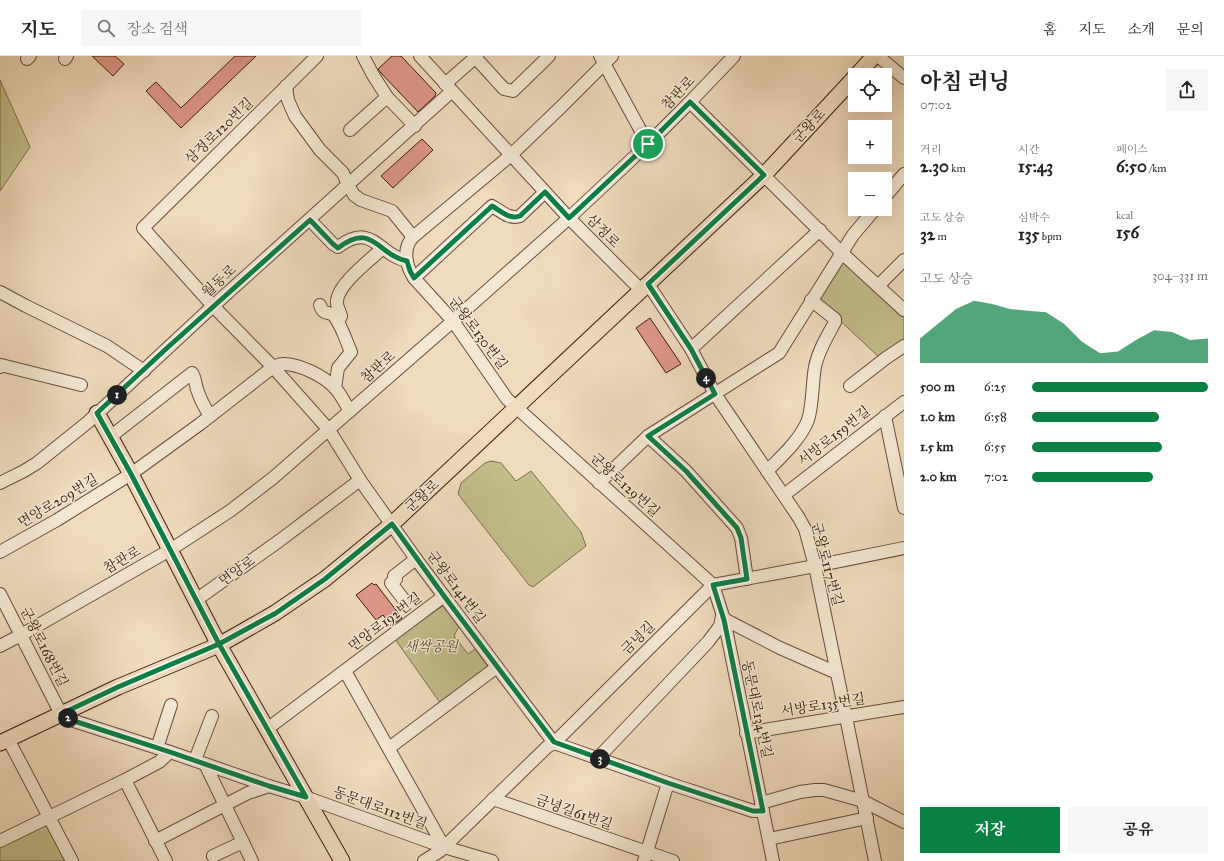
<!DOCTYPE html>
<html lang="ko">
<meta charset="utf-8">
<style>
body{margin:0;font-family:"IM FELL Great Primer","Noto Serif KR",serif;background:#f6f6f6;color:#222;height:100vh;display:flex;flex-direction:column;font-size:15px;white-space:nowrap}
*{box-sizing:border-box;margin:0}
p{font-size:13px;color:#767676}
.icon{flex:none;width:22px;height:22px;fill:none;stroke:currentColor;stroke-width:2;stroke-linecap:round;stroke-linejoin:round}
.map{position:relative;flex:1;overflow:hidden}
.details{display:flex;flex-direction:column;background:#fff;width:320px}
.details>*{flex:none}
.tools{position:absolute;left:848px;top:12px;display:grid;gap:8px}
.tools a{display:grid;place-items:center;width:44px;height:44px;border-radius:0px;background:#fff;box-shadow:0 4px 16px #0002;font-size:20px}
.pin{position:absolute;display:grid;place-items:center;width:34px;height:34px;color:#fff;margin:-17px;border:2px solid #fff;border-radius:50%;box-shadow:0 1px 4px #0007}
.km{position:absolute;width:20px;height:20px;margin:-10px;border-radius:50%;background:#222;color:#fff;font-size:11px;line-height:20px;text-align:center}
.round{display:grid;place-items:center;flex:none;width:42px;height:42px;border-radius:0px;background:#f6f6f6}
.head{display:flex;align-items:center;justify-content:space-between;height:68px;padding:0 16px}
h1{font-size:22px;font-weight:700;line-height:30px}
.metrics{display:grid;grid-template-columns:repeat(3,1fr);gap:6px;height:68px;padding:4px 16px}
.metrics div{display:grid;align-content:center}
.metrics b{font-size:17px;font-weight:700}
.metrics small{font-size:11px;font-weight:400}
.metrics p{font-size:11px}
.chart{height:112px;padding:8px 16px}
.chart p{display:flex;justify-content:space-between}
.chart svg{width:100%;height:72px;margin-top:4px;fill:#0b8043;opacity:.7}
.primary-button{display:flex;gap:8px;margin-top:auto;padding:8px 16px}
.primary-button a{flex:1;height:46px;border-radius:0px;background:#0b8043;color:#fff;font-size:16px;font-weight:700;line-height:46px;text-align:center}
.primary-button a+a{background:#f6f6f6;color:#222}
ul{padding:0 16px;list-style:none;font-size:13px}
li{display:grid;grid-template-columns:64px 48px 1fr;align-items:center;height:30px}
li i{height:10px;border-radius:5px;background:#0b8043}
header{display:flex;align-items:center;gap:24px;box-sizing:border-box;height:56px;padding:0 20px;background:#fff;border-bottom:1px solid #e0e0e0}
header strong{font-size:19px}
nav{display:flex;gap:22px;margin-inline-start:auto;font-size:14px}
.search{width:280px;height:36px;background:#f6f6f6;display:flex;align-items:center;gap:10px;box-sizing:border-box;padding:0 14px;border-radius:0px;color:#767676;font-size:15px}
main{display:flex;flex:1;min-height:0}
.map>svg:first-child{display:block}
.green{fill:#c2bd8b;stroke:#7e6c4c}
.building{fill:#de9787;stroke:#3a1c0c}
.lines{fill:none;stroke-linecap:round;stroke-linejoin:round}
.minor-casing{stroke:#684c38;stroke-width:14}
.major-casing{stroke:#3a1c0c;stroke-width:17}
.minor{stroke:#f5e8d3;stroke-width:12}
.major{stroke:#f0dbbc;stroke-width:15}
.route-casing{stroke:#fff;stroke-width:8}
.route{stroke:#0b8043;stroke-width:5}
.labels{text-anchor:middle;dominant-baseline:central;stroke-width:3;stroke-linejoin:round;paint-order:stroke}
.street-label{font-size:14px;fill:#3a1c0c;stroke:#f5e8d3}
.park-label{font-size:14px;font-style:italic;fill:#634c32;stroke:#f5e8d3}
</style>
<header>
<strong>지도</strong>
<div class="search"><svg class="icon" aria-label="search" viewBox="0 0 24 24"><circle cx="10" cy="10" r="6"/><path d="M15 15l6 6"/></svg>장소 검색</div>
<nav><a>홈</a><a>지도</a><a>소개</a><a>문의</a></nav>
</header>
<main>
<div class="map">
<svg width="904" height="805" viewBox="0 0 904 805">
<rect width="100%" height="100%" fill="#f0dbbc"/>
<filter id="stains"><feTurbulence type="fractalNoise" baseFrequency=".005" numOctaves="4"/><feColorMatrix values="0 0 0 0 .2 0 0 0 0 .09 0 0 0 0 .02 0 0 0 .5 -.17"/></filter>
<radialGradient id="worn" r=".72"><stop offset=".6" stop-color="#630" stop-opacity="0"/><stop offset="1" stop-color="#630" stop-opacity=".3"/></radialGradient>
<g class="green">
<polygon points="0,24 30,91 0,135"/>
<polygon points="841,206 847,206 904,260 904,288 881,303 817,243"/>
<polygon points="491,405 501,407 516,425 531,415 581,476 586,490 533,531 529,529 458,438 461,427 485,407"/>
<polygon points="444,549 459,570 454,580 468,598 475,593 490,613 441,648 395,583"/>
<polygon points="42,769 51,772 69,805 0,805 0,791"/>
</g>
<g class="building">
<polygon points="92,0 115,0 124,8 113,20"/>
<polygon points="235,0 256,0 181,72 146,35 156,26 181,52"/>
<polygon points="392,0 401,0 436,37 435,40 418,56 381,17 378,13"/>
<polygon points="422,83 433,94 393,132 381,120"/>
<polygon points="650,262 681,308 666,317 636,272"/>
<polygon points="372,527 374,529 376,528 402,562 391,570 383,559 376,564 356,539"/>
</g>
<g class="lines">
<g class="minor-casing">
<g id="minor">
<polyline points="317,0 143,172 213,250 273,311 329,374 360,424 416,503 554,687 668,727 753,755 763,755"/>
<polyline points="363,0 373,19 387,41 415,70"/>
<polyline points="420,0 569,162 641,234"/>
<polyline points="600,0 648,88"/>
<path d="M 612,0 L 561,51 L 511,99 L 413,181 C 402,193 406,210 414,222 L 453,265 L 507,343 L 713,529"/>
<polyline points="878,0 904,22"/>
<polyline points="475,1 504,33 513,35 549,0"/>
<polyline points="27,3 30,0"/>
<polyline points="65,3 67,0"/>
<polyline points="445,28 477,0"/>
<polyline points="286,30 288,44 295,60 320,94 343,117 348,129 354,139 361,144 392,155 413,181"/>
<polyline points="690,46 842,197 904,254"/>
<polyline points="350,74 387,41"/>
<polyline points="885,141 904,118"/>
<path d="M 310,164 L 333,188 L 338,191 C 373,165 378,199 407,205"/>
<path d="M 414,222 L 492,150 C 501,155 510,164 520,160 L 545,136"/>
<polyline points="648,228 691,293 715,338 799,462 805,473 815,510 846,661 875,805"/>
<polyline points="878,230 904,204"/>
<polyline points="0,236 26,250 107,290 144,315"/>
<path d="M 320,249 C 324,261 329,254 334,260 C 342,270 346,285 351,296 L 338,312 L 335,332"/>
<path d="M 338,266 L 341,260 C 340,255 336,250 337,245 C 338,228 370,204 383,192"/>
<polyline points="691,293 820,174"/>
<polyline points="0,311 1,309 81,329"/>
<polyline points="850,330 886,302 904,290"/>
<polyline points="885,360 904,452"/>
<polyline points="648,380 686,415 737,472 741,482 747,523"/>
<path d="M 110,381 L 192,317 C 196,322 195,330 198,336 C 201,345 205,352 210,360"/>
<path d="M 767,415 C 782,400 800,384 808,364 C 813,348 812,328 815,311 C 818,295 827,281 835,266 L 835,263 L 811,244"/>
<polyline points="0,427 24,415 37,407 88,366 213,250 452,35"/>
<polyline points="599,427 648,380 779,297 853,179 875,153"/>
<polyline points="784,439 904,346"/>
<path d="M 0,496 L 57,464 L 131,418 L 200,368 L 273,311 C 276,310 279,308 282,308 C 298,307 324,320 335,332 C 341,338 345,348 350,355"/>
<polyline points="713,529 724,563 773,805"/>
<polyline points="0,538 61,658 74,665 170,696 269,730 305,741 444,791 492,805"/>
<polyline points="196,544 279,485 360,424"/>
<polyline points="404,544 391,527 396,523 394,520 416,503"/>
<polyline points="724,563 780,592 837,617"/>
<polyline points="0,590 21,579 170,494 230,455 273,422 453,265 569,162 648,88 690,46 734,0"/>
<polyline points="345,615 444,791"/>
<polyline points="267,673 444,540"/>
<polyline points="746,677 904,651"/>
<polyline points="8,683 72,805"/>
<polyline points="157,692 171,649"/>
<polyline points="389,692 497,611"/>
<polyline points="598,702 708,586 720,570 722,560"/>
<polyline points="195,704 212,660"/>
<polyline points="205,708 252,805"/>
<polyline points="125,724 166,805"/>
<polyline points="493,743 673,805"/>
<polyline points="761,747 800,736 815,734 824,734 863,745 904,766"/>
<polyline points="769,783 867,762"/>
<polyline points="0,785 125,724 159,706 170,696"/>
<polyline points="155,785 248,737 269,730"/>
<polyline points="213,800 243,786"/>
<polyline points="424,805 440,795 547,691 554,687 713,529 815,510 904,492"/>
<polyline points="644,805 668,727"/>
</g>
</g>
<g class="major-casing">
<g id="major">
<polyline points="857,19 874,0"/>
<polyline points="97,357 131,418 219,589 342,805"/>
<polyline points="0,687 118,631 219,589 275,557 325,523 392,468 764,119 855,21"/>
</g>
</g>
<use href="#minor" class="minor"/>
<use href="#major" class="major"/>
</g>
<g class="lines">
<g class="route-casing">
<path id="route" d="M 648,88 L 569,162 L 545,136 L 520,160 C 510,164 501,155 492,150 L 414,222 L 410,215 L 407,205 C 377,199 373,165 338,192 L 333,188 L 310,164 L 167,292 L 97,357 L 131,418 L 219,588 L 306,741 L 269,730 L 170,696 L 74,665 L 61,658 L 118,631 L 219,588 L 276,557 L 325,523 L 392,468 L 444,540 L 554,686 L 668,727 L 753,755 L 763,755 L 724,564 L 713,529 L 747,523 L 741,482 L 737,472 L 686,415 L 648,380 L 715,338 L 691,293 L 648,228 L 764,119 L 690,46 L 648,88"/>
</g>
<use href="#route" class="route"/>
</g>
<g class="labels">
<g class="street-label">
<text transform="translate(678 37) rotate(-46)">참판로</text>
<text transform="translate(809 70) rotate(-47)">군왕로</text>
<text transform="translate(219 75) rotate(-44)">삼정로120번길</text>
<text transform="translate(603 175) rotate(45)">삼정로</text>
<text transform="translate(219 225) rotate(-42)">월동로</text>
<text transform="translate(478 277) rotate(53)">군왕로130번길</text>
<text transform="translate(378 311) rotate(-41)">참판로</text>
<text transform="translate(834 380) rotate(-38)">서방로159번길</text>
<text transform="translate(625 429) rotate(42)">군왕로129번길</text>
<text transform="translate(422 440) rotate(-43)">군왕로</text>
<text transform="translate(58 445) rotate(-31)">면앙로209번길</text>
<text transform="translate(122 504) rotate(-30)">참판로</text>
<text transform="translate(827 508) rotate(75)">군왕로117번길</text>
<text transform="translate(237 515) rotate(-36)">면앙로</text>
<text transform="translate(456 531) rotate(53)">군왕로141번길</text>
<text transform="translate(385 566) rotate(-37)">면앙로192번길</text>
<text transform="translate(638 582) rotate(-45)">금녕길</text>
<text transform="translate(44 591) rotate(63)">군왕로168번길</text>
<text transform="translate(823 649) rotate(-9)">서방로135번길</text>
<text transform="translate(757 653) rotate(78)">동문대로134번길</text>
<text transform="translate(380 752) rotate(20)">동문대로112번길</text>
<text transform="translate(574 756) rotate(19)">금녕길61번길</text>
</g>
<g class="park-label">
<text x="431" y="590">새싹공원</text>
</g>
</g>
<rect width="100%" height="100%" filter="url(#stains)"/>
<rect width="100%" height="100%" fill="url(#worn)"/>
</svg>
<div class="tools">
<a><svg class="icon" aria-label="locate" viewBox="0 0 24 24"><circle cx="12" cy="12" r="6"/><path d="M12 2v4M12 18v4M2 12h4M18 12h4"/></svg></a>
<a>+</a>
<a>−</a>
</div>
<div class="pin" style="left:648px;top:88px;background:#1e9e55"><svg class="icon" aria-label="arrive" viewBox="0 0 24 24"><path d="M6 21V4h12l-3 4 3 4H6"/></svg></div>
<b class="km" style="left:117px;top:339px">1</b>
<b class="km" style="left:68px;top:662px">2</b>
<b class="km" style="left:600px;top:703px">3</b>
<b class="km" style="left:706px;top:322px">4</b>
</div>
<section class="details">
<div class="head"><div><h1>아침 러닝</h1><p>07:02</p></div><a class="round"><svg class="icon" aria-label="share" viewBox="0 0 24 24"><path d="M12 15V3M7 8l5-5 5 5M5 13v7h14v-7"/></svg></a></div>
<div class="metrics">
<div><p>거리</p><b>2.30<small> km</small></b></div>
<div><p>시간</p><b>15:43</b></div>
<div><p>페이스</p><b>6:50<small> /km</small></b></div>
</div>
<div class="metrics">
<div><p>고도 상승</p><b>32<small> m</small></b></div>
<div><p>심박수</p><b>135<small> bpm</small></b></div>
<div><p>kcal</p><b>156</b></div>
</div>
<div class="chart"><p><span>고도 상승</span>304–331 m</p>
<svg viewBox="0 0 160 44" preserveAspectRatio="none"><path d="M0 44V29L10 20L20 11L30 6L40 8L50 11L60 12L70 13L80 20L90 31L100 38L110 37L120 30L130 24L140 25L150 30L160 29V44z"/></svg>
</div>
<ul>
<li><b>500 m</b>6:25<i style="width:100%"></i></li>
<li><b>1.0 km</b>6:58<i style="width:72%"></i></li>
<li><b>1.5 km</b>6:55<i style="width:74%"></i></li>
<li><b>2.0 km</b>7:02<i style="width:69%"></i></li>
</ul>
<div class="primary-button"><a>저장</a><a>공유</a></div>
</section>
</main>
